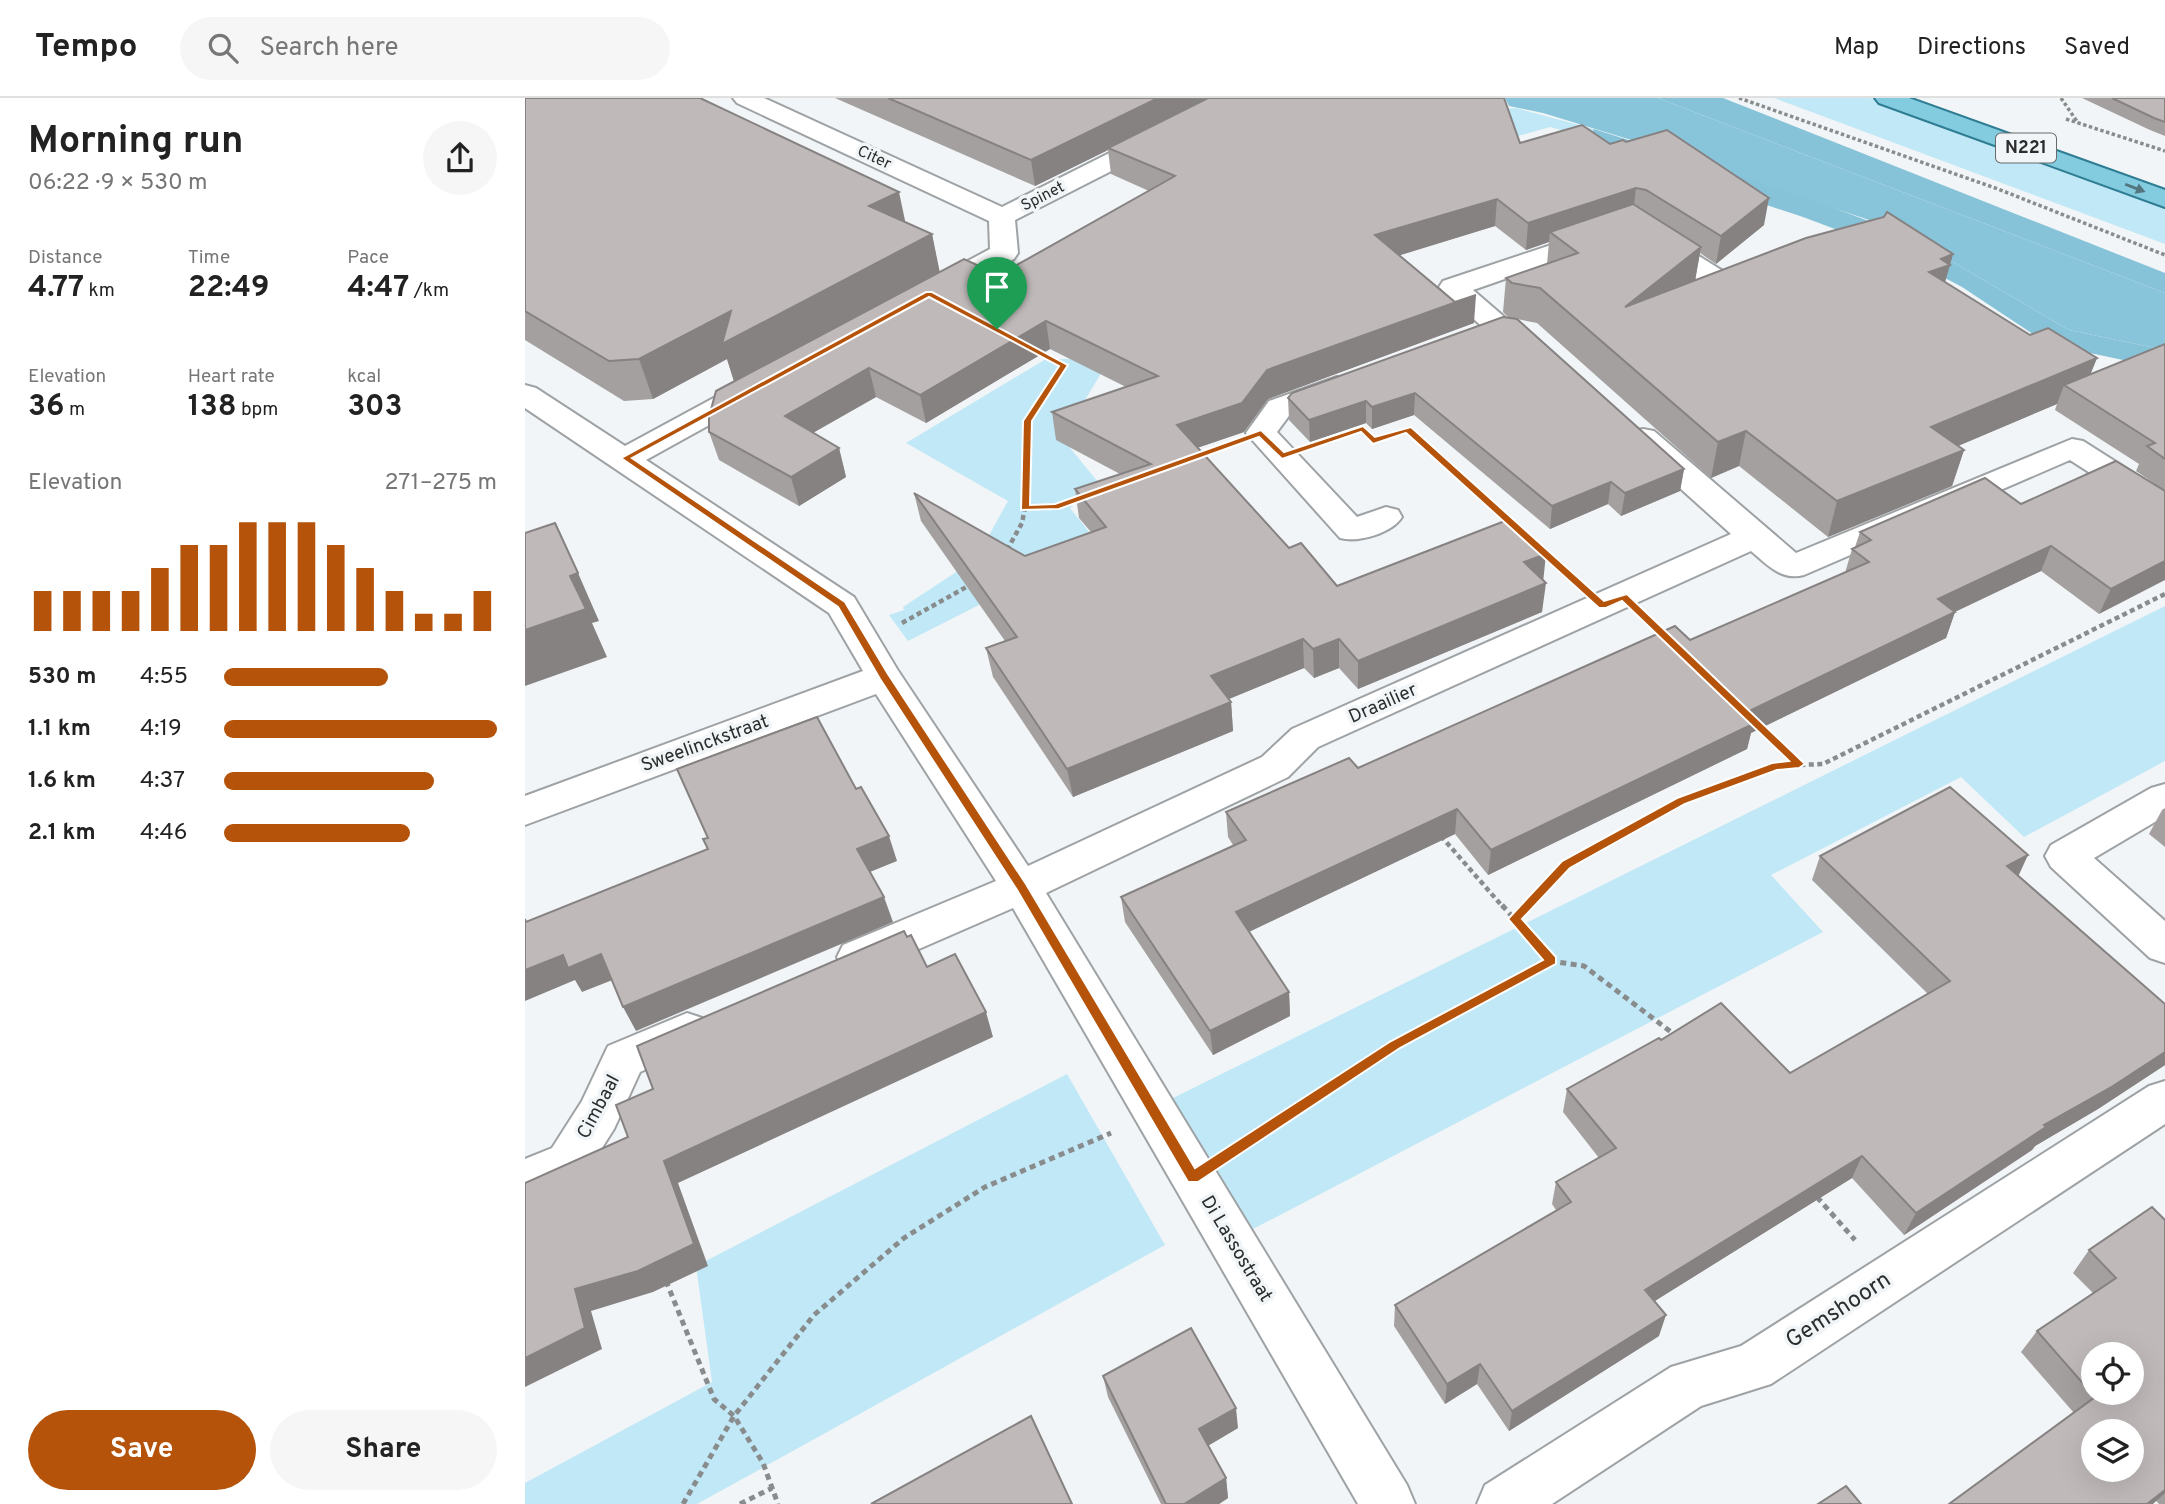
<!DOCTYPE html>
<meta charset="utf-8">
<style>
body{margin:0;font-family:Overpass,sans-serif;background:#f6f6f6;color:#222;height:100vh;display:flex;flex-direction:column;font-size:26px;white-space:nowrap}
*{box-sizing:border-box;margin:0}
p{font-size:23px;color:#767676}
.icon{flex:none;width:38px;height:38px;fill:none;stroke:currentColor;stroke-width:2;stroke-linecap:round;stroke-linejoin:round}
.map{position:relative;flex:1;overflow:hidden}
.details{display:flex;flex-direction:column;background:#fff;width:525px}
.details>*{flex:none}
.fabs{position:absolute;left:1556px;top:1244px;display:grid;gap:14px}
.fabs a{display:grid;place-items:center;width:63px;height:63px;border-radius:50%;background:#fff;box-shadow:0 7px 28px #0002;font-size:35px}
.pin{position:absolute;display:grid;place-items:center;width:60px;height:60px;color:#fff;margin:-72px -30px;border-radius:50% 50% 50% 0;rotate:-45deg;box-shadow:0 0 7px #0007}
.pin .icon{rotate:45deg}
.round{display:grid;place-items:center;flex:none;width:74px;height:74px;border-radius:37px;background:#f6f6f6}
.summary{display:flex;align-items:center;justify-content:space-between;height:119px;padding:0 28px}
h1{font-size:38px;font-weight:700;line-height:52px}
.figures{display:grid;grid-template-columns:repeat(3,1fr);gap:10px;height:119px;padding:7px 28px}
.figures div{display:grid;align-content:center}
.figures b{font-size:30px;font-weight:700}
.figures small{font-size:19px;font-weight:400}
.figures p{font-size:19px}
.chart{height:196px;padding:14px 28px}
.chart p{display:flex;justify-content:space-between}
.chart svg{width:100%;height:126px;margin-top:7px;stroke:#b45309;stroke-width:6}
.action{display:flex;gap:14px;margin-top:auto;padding:14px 28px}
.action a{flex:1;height:80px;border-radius:42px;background:#b45309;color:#fff;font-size:28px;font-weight:700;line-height:80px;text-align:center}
.action a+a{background:#f6f6f6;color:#222}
ul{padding:0 28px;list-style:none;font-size:23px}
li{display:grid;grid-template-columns:112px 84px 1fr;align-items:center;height:52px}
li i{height:18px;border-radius:9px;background:#b45309}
header{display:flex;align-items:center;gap:42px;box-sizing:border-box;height:98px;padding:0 35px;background:#fff;border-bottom:2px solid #e0e0e0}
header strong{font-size:33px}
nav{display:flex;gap:38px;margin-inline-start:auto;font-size:24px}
.search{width:490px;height:63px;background:#f6f6f6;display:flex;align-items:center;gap:18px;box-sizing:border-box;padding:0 24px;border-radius:38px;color:#767676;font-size:26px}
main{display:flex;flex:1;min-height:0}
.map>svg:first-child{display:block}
.green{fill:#c1e8f6}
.forest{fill:#86c3d8}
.water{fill:#88c5da}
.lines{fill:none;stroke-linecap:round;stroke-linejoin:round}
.minor-casing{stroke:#9ea2a4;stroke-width:4}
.major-casing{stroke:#2f7d93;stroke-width:4}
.path-far2{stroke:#898c8d;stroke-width:3.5;stroke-dasharray:3.5 2.5;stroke-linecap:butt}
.path-far1{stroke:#898c8d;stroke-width:4.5;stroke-dasharray:5 3.5;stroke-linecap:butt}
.path{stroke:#898c8d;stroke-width:5;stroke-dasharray:6 4.5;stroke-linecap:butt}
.minor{fill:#fff;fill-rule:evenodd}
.major{fill:#83cbdf;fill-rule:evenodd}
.wall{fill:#a4a09f}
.shaded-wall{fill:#868282}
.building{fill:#bfbab9;stroke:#868282;stroke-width:2;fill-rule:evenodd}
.oneway{fill:#53757e}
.route{fill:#b45309;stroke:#fff;stroke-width:2;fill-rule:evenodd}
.labels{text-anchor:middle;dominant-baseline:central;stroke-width:7;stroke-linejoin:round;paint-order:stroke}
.far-street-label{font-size:16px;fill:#2c2e2e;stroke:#f1f5f7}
.shield{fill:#f1f5f7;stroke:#676a6a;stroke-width:2}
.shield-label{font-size:18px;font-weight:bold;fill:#2c2e2e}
.street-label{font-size:19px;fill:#2c2e2e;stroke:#f1f5f7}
.near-street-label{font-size:23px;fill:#2c2e2e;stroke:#f1f5f7}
</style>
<header>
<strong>Tempo</strong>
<div class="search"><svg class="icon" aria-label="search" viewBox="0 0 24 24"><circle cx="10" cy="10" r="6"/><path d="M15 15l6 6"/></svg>Search here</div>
<nav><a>Map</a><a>Directions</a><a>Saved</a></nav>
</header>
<main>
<section class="details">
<div class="summary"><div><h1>Morning run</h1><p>06:22 · 9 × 530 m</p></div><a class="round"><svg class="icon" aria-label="share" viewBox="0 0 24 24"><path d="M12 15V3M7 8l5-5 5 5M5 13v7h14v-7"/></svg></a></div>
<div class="figures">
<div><p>Distance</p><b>4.77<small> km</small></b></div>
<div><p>Time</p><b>22:49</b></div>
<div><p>Pace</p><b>4:47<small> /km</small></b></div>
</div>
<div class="figures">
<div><p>Elevation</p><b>36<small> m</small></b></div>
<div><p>Heart rate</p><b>138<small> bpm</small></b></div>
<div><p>kcal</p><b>303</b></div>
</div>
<div class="chart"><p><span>Elevation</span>271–275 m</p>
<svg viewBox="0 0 160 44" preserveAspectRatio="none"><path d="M5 44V30M15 44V30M25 44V30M35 44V30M45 44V22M55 44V14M65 44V14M75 44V6M85 44V6M95 44V6M105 44V14M115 44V22M125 44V30M135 44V38M145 44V38M155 44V30"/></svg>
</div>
<ul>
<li><b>530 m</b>4:55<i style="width:60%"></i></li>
<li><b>1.1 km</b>4:19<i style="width:100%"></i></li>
<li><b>1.6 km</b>4:37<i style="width:77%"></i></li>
<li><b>2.1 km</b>4:46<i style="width:68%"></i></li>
</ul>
<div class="action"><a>Save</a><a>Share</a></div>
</section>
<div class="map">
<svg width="1640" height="1406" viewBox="0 0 1640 1406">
<rect width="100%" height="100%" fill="#f1f5f7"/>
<g class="green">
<polygon points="1249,0 1346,0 1640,108 1640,146"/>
<polygon points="991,10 1069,31 1064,39 1025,29 899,65 598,239 537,340 573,384 545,410 584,459 454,507 383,543 364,517 379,512 378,509 451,461 483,403 381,345 521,261 545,261 970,11"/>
<polygon points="1640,508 1640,663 1499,739 1436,679 1246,777 1298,834 728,1131 646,1001"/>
<polygon points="542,976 640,1147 172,1406 0,1406 0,1385 187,1284 171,1168"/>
</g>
<g class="forest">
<polygon points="1133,0 1198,0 1640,175 1640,195"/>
<polygon points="1069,31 1275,97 1383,138 1544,232 1640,252 1640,271 1523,246 1437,189 1371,154 1278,119 1175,85 1062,42"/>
</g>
<polygon class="water" points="980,0 1133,0 1640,195 1640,252 1544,232 1383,138 1344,122 1113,44 1018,15 984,8"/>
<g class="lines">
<g class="minor-casing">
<g id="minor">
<polygon points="208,0 239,0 477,109 694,0 724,0 720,5 490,122 493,155 489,161 420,198 410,200 400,198 396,192 400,186 465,151 464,123 212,5"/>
<polygon points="1074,131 1083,133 1087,139 1083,145 948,192 984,223 988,229 984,235 974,238 964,235 914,189 918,183"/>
<path d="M 1128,133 L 1137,135 L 1201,175 L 1232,167 L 1242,169 L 1246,175 C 1237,188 1202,195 1187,191 L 1119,147 L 1115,141 L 1119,135 Z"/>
<path d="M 812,279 L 823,282 L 827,288 L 823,294 L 766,315 L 752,334 L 832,419 L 861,409 L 873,412 L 877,419 C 867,435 834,445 815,440 L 721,335 L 744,303 Z"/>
<path d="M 231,280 L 242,283 L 246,289 L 242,295 L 121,362 L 329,499 L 372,571 L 503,768 L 737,659 L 767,631 L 1206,436 L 1107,347 L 1103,340 L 1107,333 L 1118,331 L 1129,333 L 1271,455 L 1547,341 L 1558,343 L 1640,395 L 1640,419 L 1629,416 L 1545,362 L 1279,477 C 1256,483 1243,467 1226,453 L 793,649 L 763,679 L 521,795 L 882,1387 L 890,1406 L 833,1406 L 488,810 L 348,871 L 333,876 L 318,871 L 312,859 L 318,847 L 471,783 L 351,596 L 0,727 L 0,698 L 338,573 L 304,515 L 0,310 L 0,287 L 11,290 L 100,348 L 220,283 Z"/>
<polygon points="1640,686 1640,718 1569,760 1640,823 1640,865 1625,860 1526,769 1520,758 1526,747 1626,690"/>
<polygon points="162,915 177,920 184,933 177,946 115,974 89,1031 59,1078 0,1104 0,1061 27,1050 57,1003 83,948"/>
<polygon points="1640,983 1640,1026 1246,1286 1176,1308 1027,1406 952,1406 960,1387 1146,1269 1216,1248 1624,988"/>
</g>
</g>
<g class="major-casing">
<polygon id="major" points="1350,0 1384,0 1640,92 1640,109 1354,5"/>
</g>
<g class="path-far2">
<polyline points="1214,0 1473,91 1640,157"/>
<polyline points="1536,0 1553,25"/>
<polyline points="1541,21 1640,53"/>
<polyline points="801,343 838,331 848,343 883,331 905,351"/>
<polyline points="501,351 502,323 539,267 513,253"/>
<polyline points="692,351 698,349"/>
</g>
<g class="path-far1">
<polyline points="903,349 985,424"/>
<polyline points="674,357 697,349"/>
<polyline points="500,410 531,409 557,399"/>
<polyline points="482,452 497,425 500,410 501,349"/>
<polyline points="1018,453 1042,475"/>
<polyline points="377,525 445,487"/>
<polyline points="1233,627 1274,666"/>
<polyline points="916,738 978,809"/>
<polyline points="1002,809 1041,767 1156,703 1251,668 1298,666 1640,496"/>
</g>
<g class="path">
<polyline points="977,807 1026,863"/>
<polyline points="990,821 1003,807"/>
<polyline points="710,1052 871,946 1026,863 1059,868 1150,937"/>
<polyline points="1292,1099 1330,1142"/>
<polyline points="141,1183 189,1301 209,1318 238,1365 253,1406"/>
<polyline points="158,1406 209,1318 289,1217 379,1140 460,1089 586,1035"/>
<polyline points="215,1406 247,1390"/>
</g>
<use href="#minor" class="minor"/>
<use href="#major" class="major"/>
</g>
<g class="wall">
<polygon points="0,0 380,125 407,136 414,174 474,177 624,93 586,76 583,52 510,88 310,0 979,0 995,45 1085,46 1239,127 1191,166 1175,155 1170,182 1428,156 1420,184 1505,237 1572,260 1565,276 1640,246 1640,393 1611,373 1614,366 1530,312 1532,306 1433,348 1439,352 1427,388 1303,439 1214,368 1186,380 1012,225 992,221 1159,371 1155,393 1096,418 1083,406 1025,431 889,317 847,331 841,325 785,344 764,322 763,300 984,220 978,214 981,180 1022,166 1024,144 1001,152 970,128 874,157 949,225 743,301 719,334 672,350 764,450 812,488 1018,483 1017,514 833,591 814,570 789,580 779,570 704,601 706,604 708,633 548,699 468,579 461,550 480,543 396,423 389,395 500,458 566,434 554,420 550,391 595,376 531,342 527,314 601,289 525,251 401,325 351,299 288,335 314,350 321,379 274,408 194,362 184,334 209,284 202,261 128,301 99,303 0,242"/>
<polygon points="1557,0 1640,0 1640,38 1625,32"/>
<polygon points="1640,393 1574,516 1516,473 1430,514 1421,540 1226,635 1222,651 963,777 930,736 724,834 764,894 765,918 688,957 600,824 596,799 708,747 703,739 701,714 833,670 1165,542 1320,475 1327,451 1330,449 1335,434 1496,406"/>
<polygon points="1640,710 1640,749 1624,736 1637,712"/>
<polygon points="1295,758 1493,778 1640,906 1640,967 1573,1011 1510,1048 1507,1052 1379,1137 1327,1080 1129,1203 1134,1238 984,1333 952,1286 920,1306 869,1228 870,1207 1031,1112 1027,1106 1031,1084 1074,1060 1038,1014 1042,991 1136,942 1265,975 1403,896 1287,782"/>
<polygon points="1640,1122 1640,1406 1634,1406 1549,1315 1496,1254 1512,1233 1568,1195 1548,1175 1564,1152"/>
<polygon points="578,1278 713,1330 683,1348 701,1380 703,1400 694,1406 636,1406 583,1299"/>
</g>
<g class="shaded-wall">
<polygon points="633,0 688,0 583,50 583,52 510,88 506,62"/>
<polygon points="1111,90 1108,116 1025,134 1024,144 1001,152 1003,125"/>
<polygon points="374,94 382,132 344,108"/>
<polygon points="1244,100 1239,127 1191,166 1196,138"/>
<polygon points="972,101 970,128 850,165 850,137"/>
<polygon points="407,136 415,175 210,286 202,261 128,301 114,261 206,213"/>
<polygon points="1176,149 1170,183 1100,209"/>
<polygon points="1428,156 1425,167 1415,201 1404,174 1416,161"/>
<polygon points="951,197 949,225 743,301 719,334 654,356 652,327 742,272"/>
<polygon points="521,223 525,251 401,325 395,297"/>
<polygon points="1572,260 1558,295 1539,287 1532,306 1395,364 1406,329"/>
<polygon points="344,270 351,299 268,346 260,318"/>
<polygon points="890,295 889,317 847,331 847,309"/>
<polygon points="841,303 841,325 785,344 784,322"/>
<polygon points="1221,333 1214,368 1186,380 1193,344"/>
<polygon points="314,350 321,379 274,408 266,379"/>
<polygon points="1439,352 1427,388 1303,439 1312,403"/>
<polygon points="1159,371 1155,393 1096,418 1100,395"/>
<polygon points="1086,384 1083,406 1025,431 1027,408"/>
<polygon points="1526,448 1516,473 1404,526 1413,501"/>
<polygon points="1021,456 1018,485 999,464"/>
<polygon points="1640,463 1640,482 1574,516 1586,491"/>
<polygon points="53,475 74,523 67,525 82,559 0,588 0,532 45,478"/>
<polygon points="1021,485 1017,514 833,591 833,563"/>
<polygon points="1430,514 1421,540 1226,635 1222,651 963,777 966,752 1218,616"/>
<polygon points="778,541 779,570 689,607 686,578"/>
<polygon points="814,541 814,570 789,580 788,551"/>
<polygon points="706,604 708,633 548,699 542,671"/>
<polygon points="932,711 930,736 713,839 711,814"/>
<polygon points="364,738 372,763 340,776 332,751"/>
<polygon points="1503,757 1492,781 1482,768"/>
<polygon points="359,799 368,824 111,933 98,909"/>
<polygon points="76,856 90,881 57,894 50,882 0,903 0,872 38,857"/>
<polygon points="764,894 765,918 688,957 685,933"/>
<polygon points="461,914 468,939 153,1085 183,1168 128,1194 66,1213 77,1251 0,1289 0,1260 50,1191 139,1063"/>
<polygon points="1640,954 1640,967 1573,1011 1510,1048 1507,1052 1379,1137 1391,1115 1519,1027"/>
<polygon points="1337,1058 1327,1080 1114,1213 1120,1192"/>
<polygon points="1141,1217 1134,1238 984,1333 987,1313"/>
<polygon points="955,1266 952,1286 920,1306 922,1286"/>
<polygon points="711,1310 713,1330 677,1351 674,1331"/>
<polygon points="701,1380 703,1400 694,1406 659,1406"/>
<polygon points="1640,1392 1640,1395 1628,1406 1622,1406"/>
</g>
<g class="building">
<polygon points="0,0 175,0 374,94 344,108 407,136 197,246 206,213 114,261 84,263 0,213"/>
<polygon points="363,0 633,0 506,62"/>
<polygon points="683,0 979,0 995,45 1057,27 1085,46 1098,42 1101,44 1142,32 1244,100 1196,138 1121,92 1111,90 1003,125 972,101 850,137 930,204 951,197 742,272 717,305 652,327 764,450 776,445 812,488 985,421 1021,456 999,464 1021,485 833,563 814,541 788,551 778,541 686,578 706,604 542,671 461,550 492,539 389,395 500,458 581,429 550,391 626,366 527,314 633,278 521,223 395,297 344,270 260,318 314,350 266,379 184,334 184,319 191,293 439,161 474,177 650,78 583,50"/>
<polygon points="1587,0 1640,0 1640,24 1629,20"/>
<polygon points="1108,106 1176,149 1100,209 1281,140 1359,119 1362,114 1428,156 1416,161 1425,167 1404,174 1505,237 1523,230 1572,260 1406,329 1439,352 1312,403 1221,333 1193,344 1015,190 987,185 981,180 1053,155 1025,134"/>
<polygon points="978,219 992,221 1159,371 1100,395 1086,384 1027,408 890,295 847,309 841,303 784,322 763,300 767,295"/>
<polygon points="1640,246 1640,361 1622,348 1630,345 1539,287"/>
<polygon points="1591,363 1640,393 1640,463 1586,491 1526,448 1413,501 1430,514 1218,616 1228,626 966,752 932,711 711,814 764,894 685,933 596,799 721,742 701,714 824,660 833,670 1150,528 1165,542 1344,464 1327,451 1346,442 1335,434 1460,380 1496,406"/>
<polygon points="30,425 53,475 45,478 61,511 0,532 0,435"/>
<polygon points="292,619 331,691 336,689 364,738 332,751 359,799 98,909 76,856 43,870 38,857 0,872 0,821 1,824 183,751 178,741 183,740 152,671"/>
<polygon points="1425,689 1503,757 1482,768 1640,906 1640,954 1588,988 1519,1027 1521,1029 1391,1115 1337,1058 1120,1192 1141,1217 987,1313 955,1266 922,1286 870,1207 1046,1104 1031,1084 1091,1050 1042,991 1134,940 1136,942 1196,905 1265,975 1425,883 1295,758"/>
<polygon points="379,833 382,839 386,837 402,869 430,856 461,914 139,1063 169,1146 113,1173 50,1191 60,1230 0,1260 0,1085 103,1039 91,1007 128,991 112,948"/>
<path d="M 1627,1109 L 1640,1122 L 1640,1392 L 1622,1406 L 1424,1406 L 1570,1299 L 1512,1233 L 1591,1180 L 1564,1152 ZM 1568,1256 L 1606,1256 L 1606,1295 L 1568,1295 ZM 1568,1334 L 1606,1334 L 1606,1372 L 1568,1372 Z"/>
<polygon points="666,1230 711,1310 674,1331 701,1380 659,1406 641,1406 578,1278"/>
<polygon points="506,1318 547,1406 346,1406"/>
<polygon points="1321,1388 1336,1406 1293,1406"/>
</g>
<defs><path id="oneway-solid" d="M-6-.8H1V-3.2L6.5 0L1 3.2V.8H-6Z" transform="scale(1.75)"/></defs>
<use class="oneway" href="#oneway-solid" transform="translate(1610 90) rotate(21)"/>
<path class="route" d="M 401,194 L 407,194 L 543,267 L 507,323 L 505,407 L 530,406 L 736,332 L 759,354 L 838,328 L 850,339 L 886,329 L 1079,503 L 1102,496 L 1280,666 L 1274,670 L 1252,672 L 1160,706 L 1045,770 L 997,821 L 1031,859 L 1031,866 L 875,950 L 673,1084 L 663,1084 L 492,792 L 355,581 L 313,509 L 96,360 ZM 404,199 L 534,268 L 498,323 L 496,412 L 534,411 L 734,339 L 757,361 L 836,334 L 848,346 L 881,335 L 1074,510 L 1081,510 L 1097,503 L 1264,663 L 1247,665 L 1152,700 L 1037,763 L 983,821 L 1018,862 L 866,943 L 670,1070 L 501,786 L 363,576 L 320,504 L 107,360 Z"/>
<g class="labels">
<g class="far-street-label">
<text transform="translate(349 60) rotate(25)">Citer</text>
<text transform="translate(518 99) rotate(-27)">Spinet</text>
</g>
<rect class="shield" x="1471" y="35.5" width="60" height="29" rx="5"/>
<g class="shield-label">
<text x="1501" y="50">N221</text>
</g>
<g class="street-label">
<text transform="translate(858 606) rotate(-24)">Draailier</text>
<text transform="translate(180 646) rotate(-20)">Sweelinckstraat</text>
<text transform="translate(74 1009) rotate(-62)">Cimbaal</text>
<text transform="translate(711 1151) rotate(59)">Di Lassostraat</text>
</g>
<g class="near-street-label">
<text transform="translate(1314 1213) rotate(-33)">Gemshoorn</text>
</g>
</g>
</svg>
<div class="fabs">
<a><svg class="icon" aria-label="locate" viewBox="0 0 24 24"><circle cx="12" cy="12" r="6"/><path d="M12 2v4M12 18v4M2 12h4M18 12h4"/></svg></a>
<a><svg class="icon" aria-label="layers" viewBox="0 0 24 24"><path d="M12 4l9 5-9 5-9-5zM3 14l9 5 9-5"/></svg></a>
</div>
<div class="pin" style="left:472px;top:231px;background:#1e9e55"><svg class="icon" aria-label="arrive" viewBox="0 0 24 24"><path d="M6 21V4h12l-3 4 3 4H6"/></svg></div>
</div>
</main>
